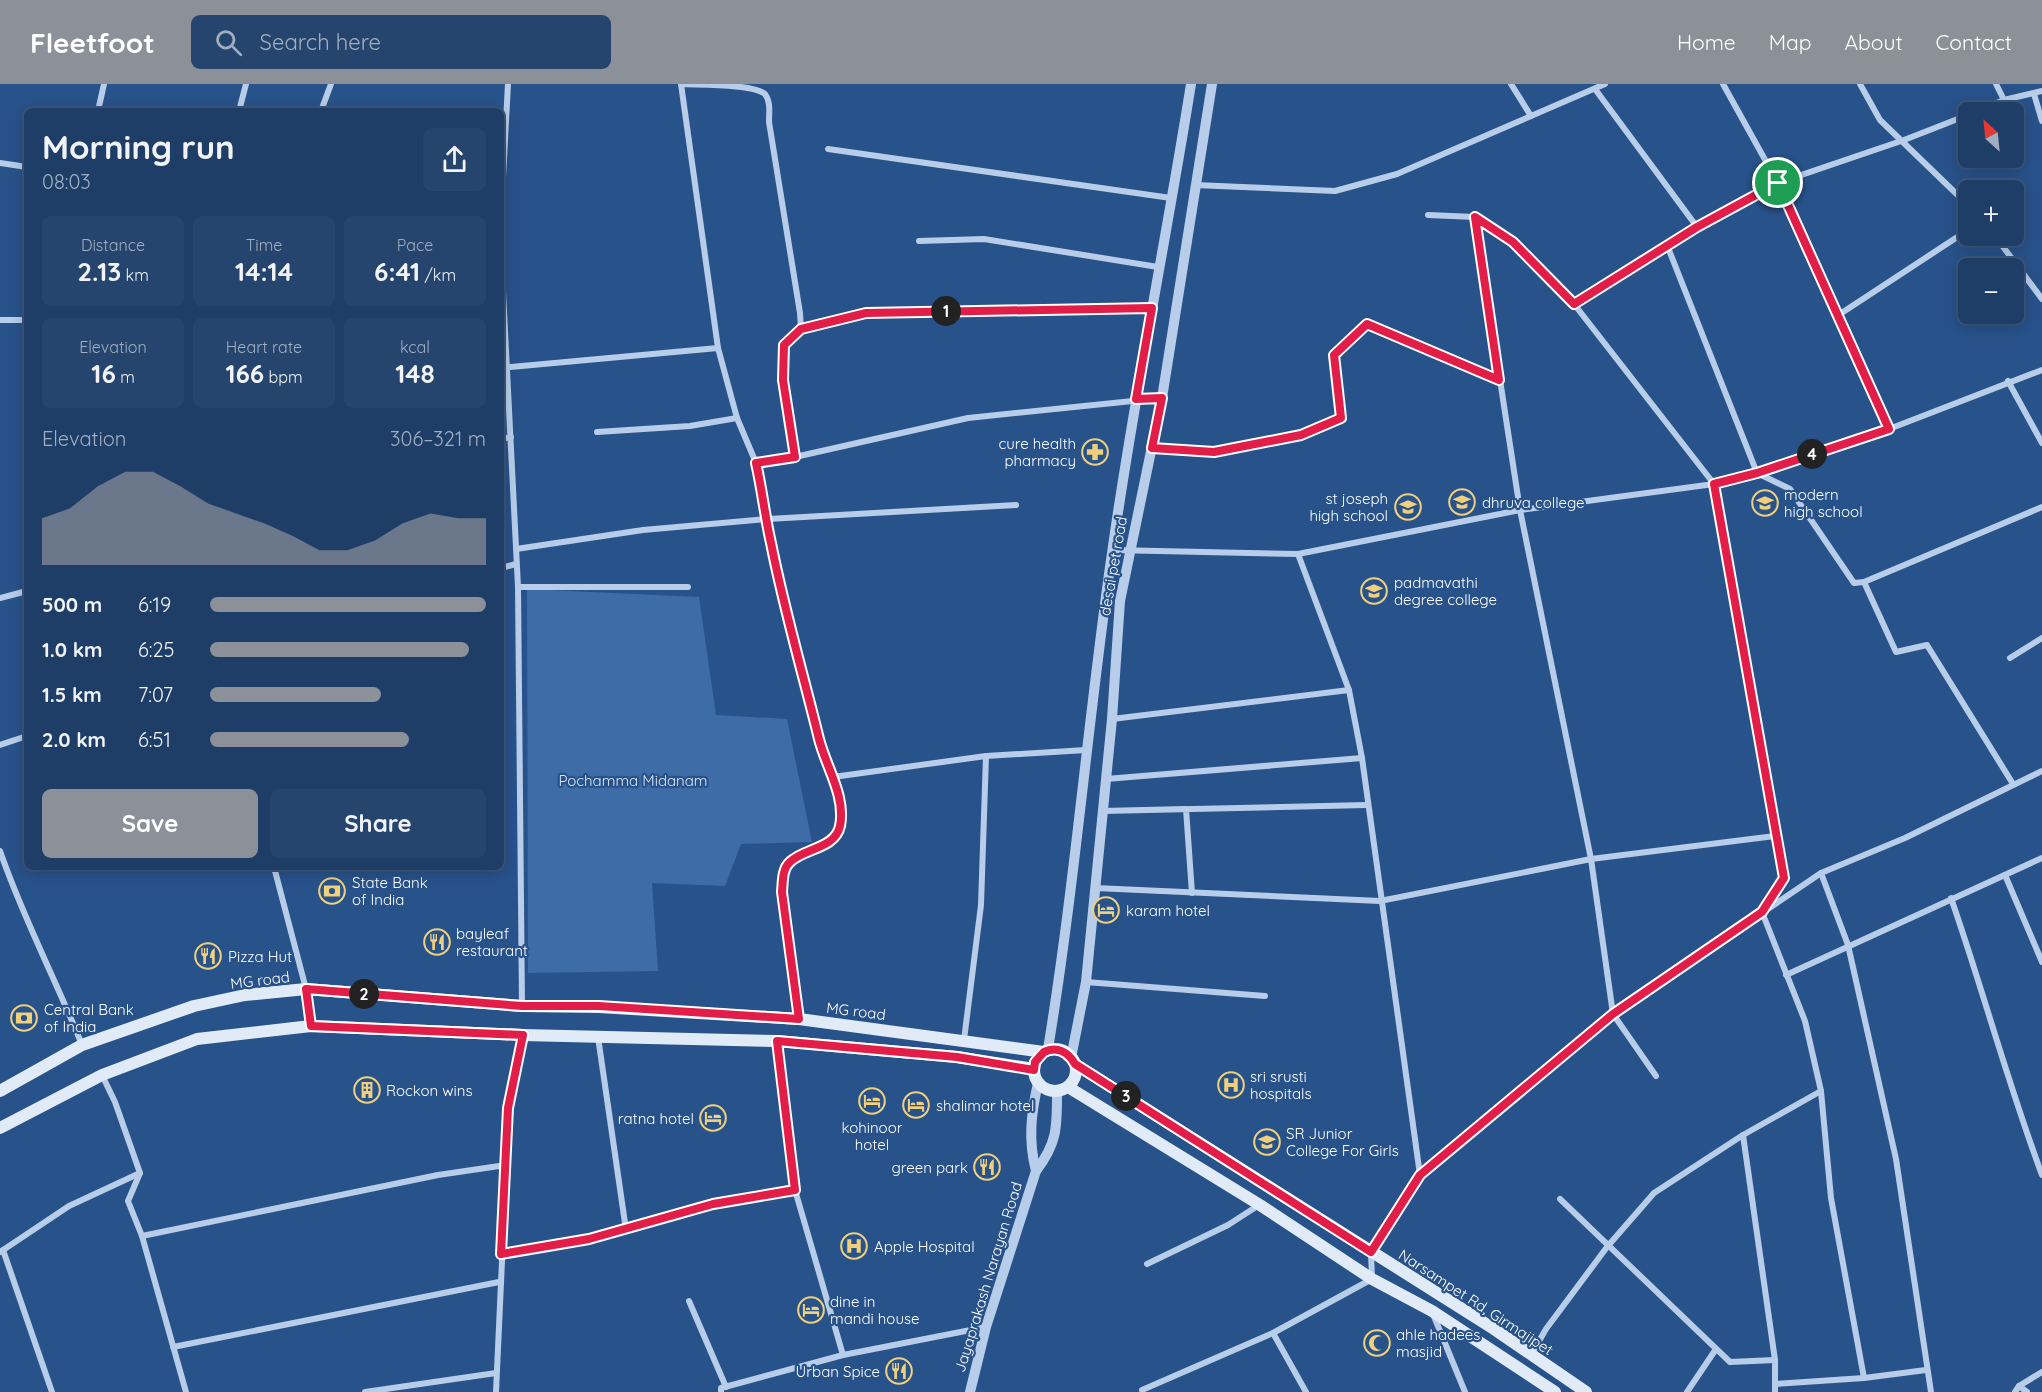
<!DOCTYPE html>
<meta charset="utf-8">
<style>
body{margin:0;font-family:Quicksand,sans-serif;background:#26456e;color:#f1f3f6;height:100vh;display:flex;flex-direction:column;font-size:22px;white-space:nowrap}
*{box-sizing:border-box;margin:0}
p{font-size:20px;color:#a1aec0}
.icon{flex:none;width:33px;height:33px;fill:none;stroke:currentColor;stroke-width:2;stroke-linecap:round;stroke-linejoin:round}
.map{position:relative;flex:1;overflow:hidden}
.side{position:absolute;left:24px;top:24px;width:480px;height:762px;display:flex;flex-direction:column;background:#1e3e68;border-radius:9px;box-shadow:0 3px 15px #0003,0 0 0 2px #3c577c}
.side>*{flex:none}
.needle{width:39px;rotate:333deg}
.controls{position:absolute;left:1958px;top:18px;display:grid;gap:12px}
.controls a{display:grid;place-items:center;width:66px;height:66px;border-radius:9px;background:#1e3e68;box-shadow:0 3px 15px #0003,0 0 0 2px #3c577c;font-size:30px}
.pin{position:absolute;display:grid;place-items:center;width:51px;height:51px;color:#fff;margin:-26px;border:3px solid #fff;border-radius:50%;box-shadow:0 2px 6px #0007}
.km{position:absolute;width:30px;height:30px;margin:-15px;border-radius:50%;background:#222;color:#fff;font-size:16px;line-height:30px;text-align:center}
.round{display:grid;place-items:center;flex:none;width:63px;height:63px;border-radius:9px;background:#26456e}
.overview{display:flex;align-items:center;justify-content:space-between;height:102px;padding:0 18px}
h1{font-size:33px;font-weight:800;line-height:45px}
.metrics{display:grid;grid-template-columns:repeat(3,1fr);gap:9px;height:102px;padding:6px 18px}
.metrics div{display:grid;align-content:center;border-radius:9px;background:#26456e;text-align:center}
.metrics b{font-size:26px;font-weight:800}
.metrics small{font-size:16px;font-weight:400}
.metrics p{font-size:16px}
.chart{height:168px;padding:12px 18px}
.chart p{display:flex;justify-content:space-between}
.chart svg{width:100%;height:108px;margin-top:6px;fill:#8c9099;opacity:.7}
.cta{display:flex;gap:12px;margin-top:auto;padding:12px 18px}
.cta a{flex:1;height:69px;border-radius:9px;background:#8c9099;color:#fff;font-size:24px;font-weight:800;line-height:69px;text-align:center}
.cta a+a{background:#26456e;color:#f1f3f6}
ul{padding:0 18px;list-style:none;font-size:20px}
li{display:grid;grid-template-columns:96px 72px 1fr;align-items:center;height:45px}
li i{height:15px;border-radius:8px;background:#8c9099}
header{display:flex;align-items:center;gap:36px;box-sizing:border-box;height:84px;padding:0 30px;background:#8c9099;color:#fff}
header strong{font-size:28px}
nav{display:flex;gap:33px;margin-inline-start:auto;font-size:21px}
.search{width:420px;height:54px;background:#26456e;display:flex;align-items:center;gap:15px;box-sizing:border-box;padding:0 21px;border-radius:9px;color:#a1aec0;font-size:22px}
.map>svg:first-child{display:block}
.green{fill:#3d6ca7}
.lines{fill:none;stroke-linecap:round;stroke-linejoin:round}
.minor{stroke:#b7cde9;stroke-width:6}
.tertiary{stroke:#b7cde9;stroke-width:10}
.secondary{stroke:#e1ebf8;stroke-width:12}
.route-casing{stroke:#fff;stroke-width:12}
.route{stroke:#e11d48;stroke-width:8}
.labels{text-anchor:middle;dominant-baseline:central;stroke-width:4.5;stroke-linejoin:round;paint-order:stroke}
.poi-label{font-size:15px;fill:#fff;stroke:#28528a;text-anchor:start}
.street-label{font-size:15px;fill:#fff;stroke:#28528a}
.park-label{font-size:15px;fill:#dbe7f7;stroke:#28528a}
</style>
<header>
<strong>Fleetfoot</strong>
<div class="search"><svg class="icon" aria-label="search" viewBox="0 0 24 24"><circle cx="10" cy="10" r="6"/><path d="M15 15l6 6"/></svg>Search here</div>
<nav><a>Home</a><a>Map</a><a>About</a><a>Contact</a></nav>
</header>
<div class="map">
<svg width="2042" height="1308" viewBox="0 0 2042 1308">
<rect width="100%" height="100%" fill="#28528a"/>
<polygon class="green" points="527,505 699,513 716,631 787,635 812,758 741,760 725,802 652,799 658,887 528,889"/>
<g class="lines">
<g class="minor">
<polyline points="681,0 718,264 737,334 756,379 770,457 824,676 833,693 986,672 1086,666"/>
<path d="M 681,0 C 700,1 754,0 765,10 C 771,18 769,29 769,38 L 800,229 L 801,245 L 784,261 L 783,296 L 795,373"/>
<polyline points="1511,0 1531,32"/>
<polyline points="1723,0 1778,99 1904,56 1968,31"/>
<polyline points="1860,0 1880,36 1968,121"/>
<polyline points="1996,0 2004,16"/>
<polyline points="1595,5 1697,143"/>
<polyline points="2034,10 2042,37"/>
<polyline points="98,27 104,0"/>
<polyline points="239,27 246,0"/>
<polyline points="321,27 331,0"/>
<polyline points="1973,28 2004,16 2042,7"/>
<polyline points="828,65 1171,114"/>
<polyline points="0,79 27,83"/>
<polyline points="1195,101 1335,107 1397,90 1605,0"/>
<polyline points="501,131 508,0"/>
<polyline points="1428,131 1475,133 1513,158 1574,220 1714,400 1784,794 1762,828 1805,937 1821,1007 1831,1114 1864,1294"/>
<polyline points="1475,133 1520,426 1591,775 1613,930 1656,992"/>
<polyline points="1995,152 2042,215"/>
<polyline points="919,157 984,155 1158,183"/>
<polyline points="1667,161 1757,389 1790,405 1854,499 1864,498 1896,568 1927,561 2013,700"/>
<polyline points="501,168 518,503 522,922"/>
<polyline points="1574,220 1697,143 1778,99 1889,345"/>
<polyline points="1837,232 1968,146"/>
<polyline points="0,236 27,236"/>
<polyline points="801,245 866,229 1152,224"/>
<polyline points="501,284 718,264"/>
<polyline points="2008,297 2042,359"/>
<polyline points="597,348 690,342 737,334"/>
<polyline points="501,355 511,353"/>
<polyline points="1152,364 1214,368 1301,351 1341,334 1334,271 1367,240 1499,296"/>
<polyline points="756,379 795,373 968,334 1162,314"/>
<polyline points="516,465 643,446 768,435 1016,421"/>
<polyline points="1112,466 1298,470 1520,426 1714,400 1757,389 1889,345 2042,286"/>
<polyline points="1298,470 1349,606 1362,674 1420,1091"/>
<polyline points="501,484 516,480"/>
<polyline points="1864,498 2042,423"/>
<polyline points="518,503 688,503"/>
<polyline points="0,514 27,507"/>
<polyline points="2010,574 2042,554"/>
<polyline points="1112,635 1349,606"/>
<polyline points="0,661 27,652"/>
<polyline points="1106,695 1362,674"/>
<path d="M 0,767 C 23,834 56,896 82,961"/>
<polyline points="274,783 306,905 311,942"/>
<polyline points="1821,789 1848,861 1896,1075 1931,1308"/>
<polyline points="2005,791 2042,878"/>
<polyline points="1095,804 1380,817 1591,775 1775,752"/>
<polyline points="1192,809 1186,725 1102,727 1367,721"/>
<path d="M 1951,814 C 1983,906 2008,1000 2042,1091"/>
<polyline points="1786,891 2042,774"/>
<polyline points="1086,898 1265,912"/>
<polyline points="799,935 782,808 784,788 790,778 832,757 840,744 841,724 833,693"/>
<polyline points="598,953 626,1146"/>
<polyline points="964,956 981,821 986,672"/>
<polyline points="102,991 115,1018 140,1089 128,1117 142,1152 186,1308"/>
<polyline points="1743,1051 1775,1276 1775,1308"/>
<polyline points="795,1106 843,1271"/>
<polyline points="1560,1115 1730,1278 1775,1276"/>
<polyline points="142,1152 438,1091 506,1081"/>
<polyline points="3,1166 52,1308"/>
<polyline points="0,1168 69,1122 140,1089"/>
<polyline points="501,1170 589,1155 713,1120 795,1106 777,957"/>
<polyline points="1147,1180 1228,1141 1259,1121"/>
<polyline points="689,1217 726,1303"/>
<polyline points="1433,1230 1465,1308"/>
<polyline points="1273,1249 1306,1308"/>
<polyline points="173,1263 499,1198"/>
<polyline points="1531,1271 1546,1245 1607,1163 1654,1109 1743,1051 1821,1007"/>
<polyline points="1775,1300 1864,1294 1926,1286"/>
<polyline points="2019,1302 2027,1308"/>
<polyline points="1142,1306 1273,1249 1372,1195 1371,1168 1420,1091 1613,930 1821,789 1905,754 2042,687"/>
<polyline points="365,1308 496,1289"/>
<polyline points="496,1308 509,1024 523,952"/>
<polyline points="721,1308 721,1304 843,1271 986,1243"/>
<polyline points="1687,1308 1716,1265"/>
<polyline points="2015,1308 2019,1302 2042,1288"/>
</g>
<g class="tertiary">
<path d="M 1048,965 C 1075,801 1088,634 1112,469 C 1134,312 1166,157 1191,0"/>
<polyline points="1071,974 1086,898 1112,635 1120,517 1162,314 1212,0"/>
<path d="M 1036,1087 C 1028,1056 1031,1030 1038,999"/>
<path d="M 970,1308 L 986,1243 L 1036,1087 C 1058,1058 1057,1042 1057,1007"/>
</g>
<g class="secondary">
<circle cx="1055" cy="986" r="21"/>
<polyline points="1075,980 1494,1245 1586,1308"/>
<polyline points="1068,1003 1260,1121 1372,1195 1432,1227 1555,1308"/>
<polyline points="0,1007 82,961 194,922 245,911 306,905 522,922 599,923 799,935 1044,968"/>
<polyline points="0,1044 102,991 197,955 311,942 523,951 777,957 957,973 1034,985"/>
</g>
</g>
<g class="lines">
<g class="route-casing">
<path id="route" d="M 1778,99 L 1889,345 L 1757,389 L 1714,400 L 1784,794 L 1762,828 L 1613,930 L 1420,1091 L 1371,1168 L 1075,980 C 1068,968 1057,962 1044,968 L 1035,978 L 1034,986 L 957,973 L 777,957 L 795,1106 L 713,1120 L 589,1155 L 501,1170 L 508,1024 L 523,951 L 311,942 L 306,905 L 522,922 L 599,922 L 799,935 L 782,808 C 783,798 782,785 790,778 C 804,764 835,765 840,742 C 846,712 826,683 819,655 C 803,590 784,525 771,459 C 765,433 762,405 756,379 L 795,373 L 783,296 L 784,261 L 801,245 L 866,229 L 1152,224 L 1136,315 L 1162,314 L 1152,364 L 1214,368 L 1301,351 L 1341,334 L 1334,271 L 1367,240 L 1499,296 L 1475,133 L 1513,158 L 1574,220 L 1697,143 Z"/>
</g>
<use href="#route" class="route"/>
</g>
<defs>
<g id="pharmacy-ring" transform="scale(1.35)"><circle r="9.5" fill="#28528a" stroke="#f1d07d" stroke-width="1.5"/><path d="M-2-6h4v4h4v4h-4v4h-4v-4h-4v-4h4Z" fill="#f1d07d"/></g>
<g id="university-ring" transform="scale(1.35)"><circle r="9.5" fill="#28528a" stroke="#f1d07d" stroke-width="1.5"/><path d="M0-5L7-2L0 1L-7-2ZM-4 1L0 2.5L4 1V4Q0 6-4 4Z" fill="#f1d07d"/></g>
<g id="school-ring" transform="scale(1.35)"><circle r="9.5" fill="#28528a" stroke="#f1d07d" stroke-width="1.5"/><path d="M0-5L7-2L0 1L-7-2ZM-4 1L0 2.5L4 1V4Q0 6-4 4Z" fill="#f1d07d"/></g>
<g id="bank-ring" transform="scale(1.35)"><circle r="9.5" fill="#28528a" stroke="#f1d07d" stroke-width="1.5"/><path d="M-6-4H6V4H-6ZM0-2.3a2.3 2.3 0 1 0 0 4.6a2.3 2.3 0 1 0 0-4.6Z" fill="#f1d07d"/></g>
<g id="hotel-ring" transform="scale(1.35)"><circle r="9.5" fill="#28528a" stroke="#f1d07d" stroke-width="1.5"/><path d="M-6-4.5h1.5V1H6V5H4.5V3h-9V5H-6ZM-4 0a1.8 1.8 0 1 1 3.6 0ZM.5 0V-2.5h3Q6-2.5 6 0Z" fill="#f1d07d"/></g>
<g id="restaurant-ring" transform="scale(1.35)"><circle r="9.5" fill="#28528a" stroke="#f1d07d" stroke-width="1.5"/><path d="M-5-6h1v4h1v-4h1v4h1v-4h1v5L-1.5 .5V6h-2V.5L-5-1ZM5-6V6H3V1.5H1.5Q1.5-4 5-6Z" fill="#f1d07d"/></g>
<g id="hospital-ring" transform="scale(1.35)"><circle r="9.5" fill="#28528a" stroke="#f1d07d" stroke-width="1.5"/><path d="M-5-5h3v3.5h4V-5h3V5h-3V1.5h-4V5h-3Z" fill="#f1d07d"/></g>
<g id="building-ring" transform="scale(1.35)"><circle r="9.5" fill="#28528a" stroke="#f1d07d" stroke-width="1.5"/><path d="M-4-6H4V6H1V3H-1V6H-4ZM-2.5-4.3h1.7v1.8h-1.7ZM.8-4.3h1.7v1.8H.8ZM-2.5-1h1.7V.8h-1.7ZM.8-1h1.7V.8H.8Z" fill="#f1d07d"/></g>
<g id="mosque-ring" transform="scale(1.35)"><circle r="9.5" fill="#28528a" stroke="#f1d07d" stroke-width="1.5"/><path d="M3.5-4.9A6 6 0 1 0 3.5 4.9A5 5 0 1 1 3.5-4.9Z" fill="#f1d07d"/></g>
</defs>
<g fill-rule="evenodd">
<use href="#pharmacy-ring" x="1095" y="368"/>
<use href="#university-ring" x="1462" y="418"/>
<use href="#school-ring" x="1765" y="419"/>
<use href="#school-ring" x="1408" y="423"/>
<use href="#university-ring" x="1374" y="507"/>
<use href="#bank-ring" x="332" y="807"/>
<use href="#hotel-ring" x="1106" y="826"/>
<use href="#restaurant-ring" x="437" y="858"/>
<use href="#restaurant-ring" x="208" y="872"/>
<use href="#bank-ring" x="24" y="934"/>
<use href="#hospital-ring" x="1231" y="1001"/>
<use href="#building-ring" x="367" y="1006"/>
<use href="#hotel-ring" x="872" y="1017"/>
<use href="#hotel-ring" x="916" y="1021"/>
<use href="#hotel-ring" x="713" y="1034"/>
<use href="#university-ring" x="1267" y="1058"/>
<use href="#restaurant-ring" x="987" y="1083"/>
<use href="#hospital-ring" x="854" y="1162"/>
<use href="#hotel-ring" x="811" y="1226"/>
<use href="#mosque-ring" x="1377" y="1259"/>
<use href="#restaurant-ring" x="899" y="1287"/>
</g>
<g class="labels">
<g class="poi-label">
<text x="1076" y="359" text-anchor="end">cure health<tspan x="1076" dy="17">pharmacy</tspan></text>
<text x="1784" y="410">modern<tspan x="1784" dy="17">high school</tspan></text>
<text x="1388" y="414" text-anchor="end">st joseph<tspan x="1388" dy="17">high school</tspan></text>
<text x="1482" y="418">dhruva college</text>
<text x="1394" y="498">padmavathi<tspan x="1394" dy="17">degree college</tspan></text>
<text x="352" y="798">State Bank<tspan x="352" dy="17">of India</tspan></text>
<text x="1126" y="826">karam hotel</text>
<text x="456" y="849">bayleaf<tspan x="456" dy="17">restaurant</tspan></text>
<text x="228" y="872">Pizza Hut</text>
<text x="44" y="925">Central Bank<tspan x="44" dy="17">of India</tspan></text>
<text x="1250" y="992">sri srusti<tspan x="1250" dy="17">hospitals</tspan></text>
<text x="386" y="1006">Rockon wins</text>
<text x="936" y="1021">shalimar hotel</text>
<text x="694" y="1034" text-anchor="end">ratna hotel</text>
<text x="872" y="1043" text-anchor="middle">kohinoor<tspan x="872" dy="17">hotel</tspan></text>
<text x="1286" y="1049">SR Junior<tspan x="1286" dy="17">College For Girls</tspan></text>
<text x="968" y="1083" text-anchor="end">green park</text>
<text x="874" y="1162">Apple Hospital</text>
<text x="830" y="1217">dine in<tspan x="830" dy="17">mandi house</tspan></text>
<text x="1396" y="1250">ahle hadees<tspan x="1396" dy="17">masjid</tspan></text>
<text x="880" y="1287" text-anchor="end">Urban Spice</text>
</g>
<g class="street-label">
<text transform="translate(1113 482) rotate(-80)">desai pet road</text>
<text transform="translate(260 896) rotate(-7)">MG road</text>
<text transform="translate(856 927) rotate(7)">MG road</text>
<text transform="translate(988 1193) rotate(-73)">Jayaprakash Narayan Road</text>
<text transform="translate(1476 1218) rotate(33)">Narsampet Rd, Girmajipet</text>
</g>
<g class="park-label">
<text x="633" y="696">Pochamma Midanam</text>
</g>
</g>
</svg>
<div class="controls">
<a><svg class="needle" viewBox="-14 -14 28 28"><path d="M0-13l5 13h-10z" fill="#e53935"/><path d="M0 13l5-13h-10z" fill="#a1aec0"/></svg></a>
<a>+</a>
<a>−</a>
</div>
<div class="pin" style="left:1778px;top:99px;background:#1e9e55"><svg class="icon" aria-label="arrive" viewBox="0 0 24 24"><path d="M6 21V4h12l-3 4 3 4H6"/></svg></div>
<b class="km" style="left:946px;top:227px">1</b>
<b class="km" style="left:364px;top:910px">2</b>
<b class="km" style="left:1126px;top:1012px">3</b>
<b class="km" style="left:1812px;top:370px">4</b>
<section class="side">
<div class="overview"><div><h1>Morning run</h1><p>08:03</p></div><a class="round"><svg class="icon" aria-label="share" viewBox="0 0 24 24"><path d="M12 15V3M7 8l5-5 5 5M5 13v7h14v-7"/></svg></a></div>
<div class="metrics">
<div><p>Distance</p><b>2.13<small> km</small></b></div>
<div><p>Time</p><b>14:14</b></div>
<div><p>Pace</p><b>6:41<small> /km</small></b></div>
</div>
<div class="metrics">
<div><p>Elevation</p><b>16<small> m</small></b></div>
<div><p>Heart rate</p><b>166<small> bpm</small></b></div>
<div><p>kcal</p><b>148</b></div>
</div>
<div class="chart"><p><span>Elevation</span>306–321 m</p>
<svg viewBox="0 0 160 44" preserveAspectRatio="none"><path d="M0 44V25L10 21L20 12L30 6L40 6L50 12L60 19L70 23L80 27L90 32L100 38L110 38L120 34L130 27L140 23L150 25L160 25V44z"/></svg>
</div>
<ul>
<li><b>500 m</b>6:19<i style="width:100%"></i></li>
<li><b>1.0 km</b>6:25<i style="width:94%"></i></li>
<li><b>1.5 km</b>7:07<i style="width:62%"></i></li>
<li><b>2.0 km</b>6:51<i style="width:72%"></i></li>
</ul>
<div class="cta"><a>Save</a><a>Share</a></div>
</section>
</div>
